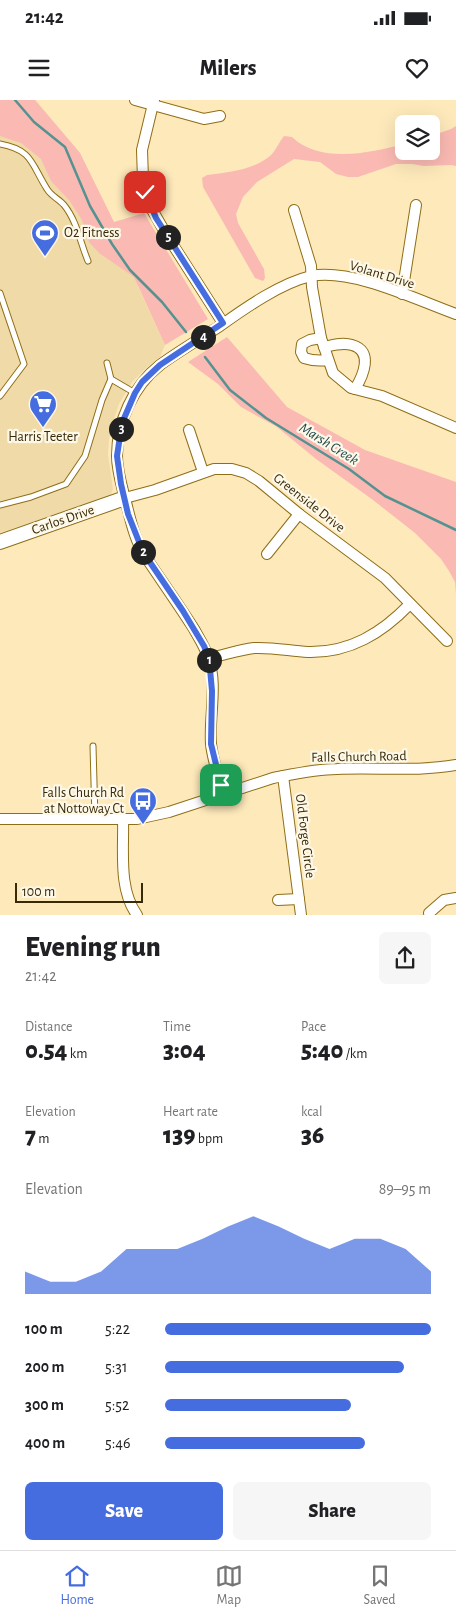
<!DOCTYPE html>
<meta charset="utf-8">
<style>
body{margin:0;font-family:"Alegreya Sans",sans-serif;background:#f6f6f6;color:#202124;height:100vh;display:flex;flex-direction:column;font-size:19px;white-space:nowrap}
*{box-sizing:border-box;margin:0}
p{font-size:16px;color:#757577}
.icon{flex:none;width:28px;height:28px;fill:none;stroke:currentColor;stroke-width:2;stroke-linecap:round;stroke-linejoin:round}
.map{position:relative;height:815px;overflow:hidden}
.side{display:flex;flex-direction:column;background:#fff;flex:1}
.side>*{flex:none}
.buttons{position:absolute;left:395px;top:15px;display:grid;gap:10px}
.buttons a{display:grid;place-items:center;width:45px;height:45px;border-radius:8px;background:#fff;box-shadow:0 5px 20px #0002;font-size:25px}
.scale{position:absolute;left:15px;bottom:12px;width:128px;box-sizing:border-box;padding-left:5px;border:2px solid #382a07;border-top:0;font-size:14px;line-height:18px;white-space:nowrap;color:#382a07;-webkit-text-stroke:4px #fef8e8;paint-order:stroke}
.pin{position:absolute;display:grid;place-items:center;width:42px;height:42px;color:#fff;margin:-21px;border-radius:10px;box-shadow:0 2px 8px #0006}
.km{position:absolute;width:25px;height:25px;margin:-12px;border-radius:50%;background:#222;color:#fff;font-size:14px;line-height:25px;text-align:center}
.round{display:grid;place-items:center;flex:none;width:52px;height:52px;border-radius:8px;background:#f6f6f6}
.head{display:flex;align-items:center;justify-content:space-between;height:85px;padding:0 25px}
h1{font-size:28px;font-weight:800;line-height:38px}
.metrics{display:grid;grid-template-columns:repeat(3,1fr);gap:8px;height:85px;padding:5px 25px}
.metrics div{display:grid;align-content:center}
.metrics b{font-size:25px;font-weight:800}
.metrics small{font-size:14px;font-weight:400}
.metrics p{font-size:14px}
.chart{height:140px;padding:10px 25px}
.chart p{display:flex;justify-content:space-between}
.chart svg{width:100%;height:90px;margin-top:5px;fill:#456de0;opacity:.7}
.cta{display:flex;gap:10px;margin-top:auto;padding:10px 25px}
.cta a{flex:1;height:58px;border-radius:8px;background:#456de0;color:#fff;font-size:20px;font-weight:800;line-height:58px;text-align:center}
.cta a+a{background:#f6f6f6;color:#202124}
ul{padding:0 25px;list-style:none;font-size:16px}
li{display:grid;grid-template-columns:80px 60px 1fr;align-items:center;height:38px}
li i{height:12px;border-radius:6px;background:#456de0}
.status{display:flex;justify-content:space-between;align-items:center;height:35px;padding:0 25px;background:#fff;direction:ltr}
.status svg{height:14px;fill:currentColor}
header{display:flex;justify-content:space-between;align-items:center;height:65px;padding:0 25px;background:#fff;font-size:22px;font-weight:800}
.menu{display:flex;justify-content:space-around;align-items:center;height:70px;border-top:1px solid #e0e0e0;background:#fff;font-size:14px;color:#757577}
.menu a{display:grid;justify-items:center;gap:2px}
.menu .current{color:#456de0}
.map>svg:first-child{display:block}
.built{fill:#f0daa8}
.green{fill:#fabab3}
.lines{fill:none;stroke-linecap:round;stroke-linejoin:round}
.stream{stroke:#559290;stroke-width:2.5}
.lane-casing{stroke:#8e6e16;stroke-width:7}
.street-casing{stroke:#8e6e16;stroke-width:12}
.secondary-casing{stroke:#8e6e16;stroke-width:16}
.lane{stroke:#fff;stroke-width:5}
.street{stroke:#fff;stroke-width:10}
.secondary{stroke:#fff;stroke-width:14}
.route-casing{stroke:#fff;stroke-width:10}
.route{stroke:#456de0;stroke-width:6}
.labels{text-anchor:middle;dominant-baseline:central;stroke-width:4.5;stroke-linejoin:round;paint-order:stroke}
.poi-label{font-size:14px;fill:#382a07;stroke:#fef8e8;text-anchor:start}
.street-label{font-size:14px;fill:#382a07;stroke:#fef8e8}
.water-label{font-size:15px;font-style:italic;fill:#1c484d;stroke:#fef8e8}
</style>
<div class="status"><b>21:42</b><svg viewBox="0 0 49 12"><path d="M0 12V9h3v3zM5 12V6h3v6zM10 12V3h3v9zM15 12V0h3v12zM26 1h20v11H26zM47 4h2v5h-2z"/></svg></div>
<header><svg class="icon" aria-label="menu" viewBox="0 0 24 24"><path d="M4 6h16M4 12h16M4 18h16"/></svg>Milers<svg class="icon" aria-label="heart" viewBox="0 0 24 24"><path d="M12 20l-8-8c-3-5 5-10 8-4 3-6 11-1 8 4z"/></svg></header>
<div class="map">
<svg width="456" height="815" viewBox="0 0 456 815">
<rect width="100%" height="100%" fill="#fee9bb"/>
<polygon class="built" points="0,0 35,0 80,53 114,123 140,191 165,245 160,257 146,268 132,282 119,304 112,325 109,340 108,354 113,389 110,397 105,401 0,433"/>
<g class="green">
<polygon points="0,0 35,0 80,53 114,122 144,113 208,219 165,245 134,177 99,153 89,142 82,120 69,100 51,81 41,59 21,43 0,36"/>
<path d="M 456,26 L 456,66 L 451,65 L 424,66 L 412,64 L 396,64 L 358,77 L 348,77 L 336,74 L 320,62 L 294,59 L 257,82 L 243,97 L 236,114 L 238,123 L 264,169 L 265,178 L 263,181 L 255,178 L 203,87 L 202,78 L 207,75 C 228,72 253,70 270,56 C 275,52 279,42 284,36 L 292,37 C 320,64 370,53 404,44 L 404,51 L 431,51 L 431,36 L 451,29 Z"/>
<polygon points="227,237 287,307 365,350 456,382 456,494 455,482 449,471 441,459 415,433 373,400 316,359 277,327 241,307 218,284 188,262"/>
</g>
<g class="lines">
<g class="stream">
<polyline points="15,0 34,22 65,47 90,106 112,144 130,170 162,202 186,232"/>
<polyline points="205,257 230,290 266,318 349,369 385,396 456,430"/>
</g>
<g class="lane-casing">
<g id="lane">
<path d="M 0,44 C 33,50 31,64 47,89 C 51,96 59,99 64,105 C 77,121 80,142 88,161"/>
<polyline points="0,193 24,264 0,296"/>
<polyline points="107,263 111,279 135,293"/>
<polyline points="0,405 31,397 66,384 85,356 102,300 111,279"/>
<polyline points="93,646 95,719"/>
</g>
</g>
<g class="street-casing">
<g id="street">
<polyline points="135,0 204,19 220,16"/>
<polyline points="154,0 142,50 143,79 150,106 166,134 223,223"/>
<polyline points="294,110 311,166 312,187 321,238 333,273 351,288 382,296 456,328"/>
<polyline points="402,194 416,105"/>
<path d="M 321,238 L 310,240 L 302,244 L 301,252 L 304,258 C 313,261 320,261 328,260"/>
<path d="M 324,247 C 333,245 343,242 352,245 C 374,251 363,276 355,289"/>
<polyline points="189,330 203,372"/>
<polyline points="125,398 155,390 214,369 232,369 246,373 259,381 299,414 385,478 447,541"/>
<polyline points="267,454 299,414"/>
<path d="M 209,558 C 224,555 239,550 254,548 C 272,547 290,551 308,552 C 350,553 382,533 410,504"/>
<polyline points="283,676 301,815"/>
<path d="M 224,695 C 219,678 213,662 211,644 C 209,616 218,584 208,557 C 205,547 199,538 194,529 C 178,504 161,480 145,456 C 133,437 130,416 124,395 C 121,383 117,369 117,356 C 117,322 133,286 160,265 C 179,251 200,239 220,226 C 245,208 281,183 311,176 C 352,168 417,200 456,214"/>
<path d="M 0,719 L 137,719 L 169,712 L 273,678 C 294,674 316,669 337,669 C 377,667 417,672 456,665"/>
<path d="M 123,719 C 124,750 118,789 137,815"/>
<polyline points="278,800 299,799"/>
<polyline points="429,813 444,800 456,798"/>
</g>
</g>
<g class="secondary-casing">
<polyline id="secondary" points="0,442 125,398"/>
</g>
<use href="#lane" class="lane"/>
<use href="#street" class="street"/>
<use href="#secondary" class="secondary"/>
</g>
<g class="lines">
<g class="route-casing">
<polyline id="route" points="145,92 156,118 223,223 160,265 142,282 135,293 122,323 117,356 121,384 128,414 143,452 183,511 204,546 209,558 212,591 211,644 221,685"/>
</g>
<use href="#route" class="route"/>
</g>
<defs>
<g id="stadium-pin" transform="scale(1.4375)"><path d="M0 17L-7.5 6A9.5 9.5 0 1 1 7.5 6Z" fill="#456de0" stroke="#fef8e8"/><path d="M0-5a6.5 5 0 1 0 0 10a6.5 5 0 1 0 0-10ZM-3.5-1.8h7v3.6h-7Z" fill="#fff"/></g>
<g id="supermarket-pin" transform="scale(1.4375)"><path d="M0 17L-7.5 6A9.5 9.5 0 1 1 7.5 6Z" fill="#456de0" stroke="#fef8e8"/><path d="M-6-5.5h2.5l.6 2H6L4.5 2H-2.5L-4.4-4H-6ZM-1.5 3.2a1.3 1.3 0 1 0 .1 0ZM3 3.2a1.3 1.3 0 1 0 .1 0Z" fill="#fff"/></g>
<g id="bus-pin" transform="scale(1.4375)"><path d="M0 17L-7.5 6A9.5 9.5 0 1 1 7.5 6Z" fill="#456de0" stroke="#fef8e8"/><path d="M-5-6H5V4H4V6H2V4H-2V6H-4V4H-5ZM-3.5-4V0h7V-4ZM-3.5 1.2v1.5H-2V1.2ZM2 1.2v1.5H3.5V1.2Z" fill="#fff"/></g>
</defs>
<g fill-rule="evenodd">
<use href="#stadium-pin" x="45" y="133"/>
<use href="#supermarket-pin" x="43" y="304"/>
<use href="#bus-pin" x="143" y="701"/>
</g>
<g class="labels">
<g class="poi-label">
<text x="64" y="133">O2 Fitness</text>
<text x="43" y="337" text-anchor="middle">Harris Teeter</text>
<text x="124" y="693" text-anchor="end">Falls Church Rd<tspan x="124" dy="16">at Nottoway Ct</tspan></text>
</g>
<g class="street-label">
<text transform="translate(382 175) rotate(17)">Volant Drive</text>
<text transform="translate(309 403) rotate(38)">Greenside Drive</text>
<text transform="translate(63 420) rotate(-19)">Carlos Drive</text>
<text transform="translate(359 657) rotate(-1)">Falls Church Road</text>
<text transform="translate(305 736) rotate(83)">Old Forge Circle</text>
</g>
<g class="water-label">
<text transform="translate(329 344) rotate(32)">Marsh Creek</text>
</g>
</g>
</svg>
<div class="buttons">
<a><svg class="icon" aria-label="layers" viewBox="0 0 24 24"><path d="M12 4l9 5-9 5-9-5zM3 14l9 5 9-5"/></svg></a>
</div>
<div class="scale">100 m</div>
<div class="pin" style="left:221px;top:685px;background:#1e9e55"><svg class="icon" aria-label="arrive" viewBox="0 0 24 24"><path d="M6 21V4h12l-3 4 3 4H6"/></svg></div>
<div class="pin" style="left:145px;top:92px;background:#d93025"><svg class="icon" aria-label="check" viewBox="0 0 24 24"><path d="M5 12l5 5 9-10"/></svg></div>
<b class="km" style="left:209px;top:560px">1</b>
<b class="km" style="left:143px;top:452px">2</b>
<b class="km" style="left:121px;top:329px">3</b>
<b class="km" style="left:203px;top:237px">4</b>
<b class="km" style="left:168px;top:137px">5</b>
</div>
<section class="side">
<div class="head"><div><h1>Evening run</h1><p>21:42</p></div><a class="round"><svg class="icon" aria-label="share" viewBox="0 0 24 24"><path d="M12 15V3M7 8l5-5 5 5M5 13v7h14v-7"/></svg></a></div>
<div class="metrics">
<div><p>Distance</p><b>0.54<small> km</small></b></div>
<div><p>Time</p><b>3:04</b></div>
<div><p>Pace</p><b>5:40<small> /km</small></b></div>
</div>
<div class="metrics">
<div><p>Elevation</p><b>7<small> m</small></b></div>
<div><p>Heart rate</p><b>139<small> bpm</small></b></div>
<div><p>kcal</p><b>36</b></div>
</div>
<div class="chart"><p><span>Elevation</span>89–95 m</p>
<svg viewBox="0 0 160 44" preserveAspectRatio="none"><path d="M0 44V33L10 38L20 38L30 33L40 22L50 22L60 22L70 17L80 11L90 6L100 11L110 17L120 22L130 17L140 17L150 22L160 33V44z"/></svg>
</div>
<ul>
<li><b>100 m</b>5:22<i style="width:100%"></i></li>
<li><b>200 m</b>5:31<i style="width:90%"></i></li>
<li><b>300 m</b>5:52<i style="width:70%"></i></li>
<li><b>400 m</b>5:46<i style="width:75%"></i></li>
</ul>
<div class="cta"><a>Save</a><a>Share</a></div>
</section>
<nav class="menu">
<a class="current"><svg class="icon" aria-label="home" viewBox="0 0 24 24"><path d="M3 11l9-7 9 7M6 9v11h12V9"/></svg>Home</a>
<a><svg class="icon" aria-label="map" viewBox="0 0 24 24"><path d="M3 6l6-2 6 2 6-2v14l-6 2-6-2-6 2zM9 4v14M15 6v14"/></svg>Map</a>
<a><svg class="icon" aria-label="saved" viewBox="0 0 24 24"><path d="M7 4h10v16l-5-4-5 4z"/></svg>Saved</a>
</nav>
